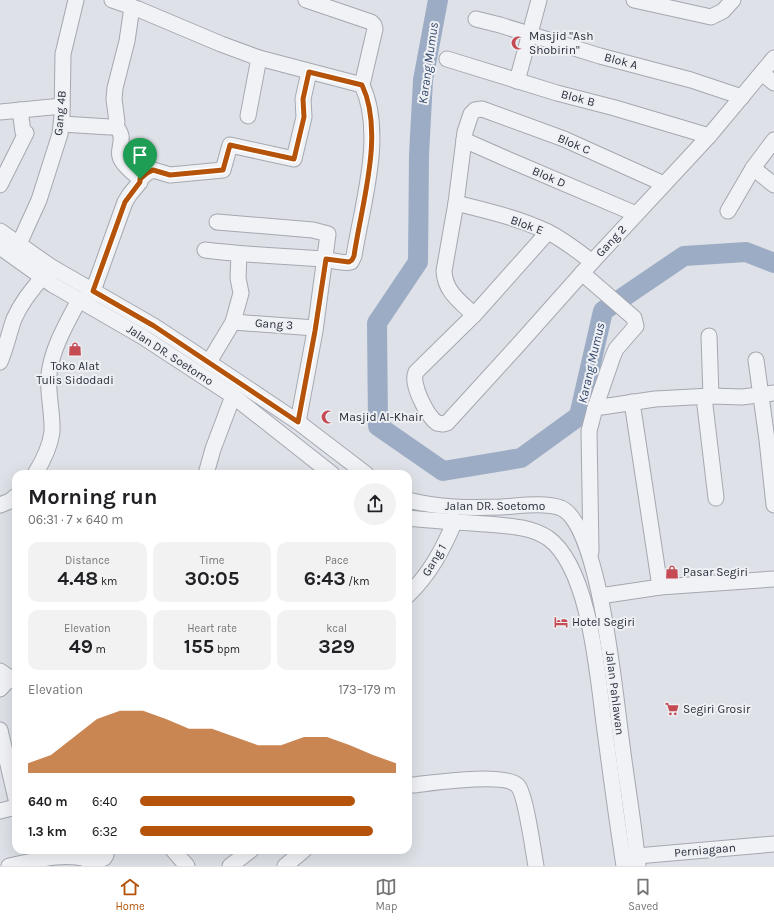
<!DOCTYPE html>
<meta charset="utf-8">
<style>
body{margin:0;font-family:Karla,sans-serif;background:#f2f2f2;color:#202124;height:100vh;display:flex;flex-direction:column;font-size:15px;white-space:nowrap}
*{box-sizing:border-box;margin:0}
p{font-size:13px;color:#757577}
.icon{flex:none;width:22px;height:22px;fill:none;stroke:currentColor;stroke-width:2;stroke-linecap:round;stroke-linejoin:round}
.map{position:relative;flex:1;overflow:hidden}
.details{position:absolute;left:12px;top:470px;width:400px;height:384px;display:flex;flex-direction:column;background:#fff;border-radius:12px;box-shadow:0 4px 16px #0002}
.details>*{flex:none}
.pin{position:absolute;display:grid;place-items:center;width:34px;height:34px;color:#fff;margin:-41px -17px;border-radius:50% 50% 50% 0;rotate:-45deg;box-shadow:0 0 4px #0007}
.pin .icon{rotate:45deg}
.round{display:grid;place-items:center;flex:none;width:42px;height:42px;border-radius:21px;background:#f2f2f2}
.headline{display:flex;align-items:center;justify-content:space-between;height:68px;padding:0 16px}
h1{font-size:22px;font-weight:700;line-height:30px}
.stats{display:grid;grid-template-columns:repeat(3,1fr);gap:6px;height:68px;padding:4px 16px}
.stats div{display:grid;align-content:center;border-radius:10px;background:#f2f2f2;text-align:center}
.stats b{font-size:20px;font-weight:700}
.stats small{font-size:11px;font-weight:400}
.stats p{font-size:11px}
.chart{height:112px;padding:8px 16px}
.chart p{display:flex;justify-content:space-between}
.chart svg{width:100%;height:72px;margin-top:4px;fill:#b45309;opacity:.7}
ul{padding:0 16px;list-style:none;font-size:13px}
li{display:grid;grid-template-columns:64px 48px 1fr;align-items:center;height:30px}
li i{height:10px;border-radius:5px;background:#b45309}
.tab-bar{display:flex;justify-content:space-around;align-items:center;height:56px;border-top:1px solid #e0e0e0;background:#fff;font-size:11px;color:#757577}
.tab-bar a{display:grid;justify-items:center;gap:2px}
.tab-bar .selected{color:#b45309}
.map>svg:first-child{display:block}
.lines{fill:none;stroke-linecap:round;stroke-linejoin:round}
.river{stroke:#9cacc5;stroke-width:20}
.minor-casing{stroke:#a4a8b0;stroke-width:17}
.minor{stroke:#f1f2f5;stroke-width:15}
.route-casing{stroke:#fff;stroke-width:8}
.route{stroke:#b45309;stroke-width:5}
.labels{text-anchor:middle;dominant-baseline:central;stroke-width:4;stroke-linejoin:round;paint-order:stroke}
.poi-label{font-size:12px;fill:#292e3c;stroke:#eef0f4;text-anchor:start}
.street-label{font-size:12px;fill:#292e3c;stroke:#eef0f4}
.water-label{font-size:13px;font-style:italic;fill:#364a6d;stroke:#eef0f4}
</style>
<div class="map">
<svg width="774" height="866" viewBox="0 0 774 866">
<rect width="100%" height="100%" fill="#dee1e7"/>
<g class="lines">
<polyline class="river" points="438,0 423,80 419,155 418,262 377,323 378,426 443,471 521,458 579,416 603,311 684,256 746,252 774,263"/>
<g class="minor-casing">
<g id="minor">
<polyline points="112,0 138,9 221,44 259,58 248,116"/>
<polyline points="306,0 371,22 374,25 375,29 362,85"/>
<polyline points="634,0 711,17 723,11 733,0"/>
<polyline points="476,19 500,25 600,56 691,80 742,97"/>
<polyline points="447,59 557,93 615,108 709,136"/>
<polyline points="762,73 774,83"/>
<polyline points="517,81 539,0"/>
<polyline points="0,112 62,106"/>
<polyline points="62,124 110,127 115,126"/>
<polyline points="115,126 117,122 114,99 115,88 127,41 132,7"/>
<path d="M 115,126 C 129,139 114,149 122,161 C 126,168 135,174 140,179"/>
<polyline points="464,140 507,159 636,214"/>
<polyline points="753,168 774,185"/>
<polyline points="140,179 147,173 153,170 170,175 223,170 230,145 294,159 304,117 303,99 309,72"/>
<polyline points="0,185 26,133 23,132 20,110"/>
<path d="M 456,203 C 487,211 519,218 548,232 C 564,240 578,251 592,262"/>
<polyline points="728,211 753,168 774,140"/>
<polyline points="217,222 313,230 328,234 315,331 298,422"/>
<polyline points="0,231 50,266 154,326 186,347 298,422 366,474"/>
<path d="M 548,232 L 474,315 L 416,372 C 410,383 427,416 437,423 L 443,424 L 447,423 L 519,344 L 592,262 L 709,136 L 774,58"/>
<polyline points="19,244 39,200 60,134 62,116 63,54 76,0"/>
<polyline points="0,247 53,285 143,337 233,396 332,474"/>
<path d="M 205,250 C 244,255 284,256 324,259 C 332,260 342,264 351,262 L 354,256 C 362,205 385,134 362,85 L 259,58"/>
<polyline points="582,273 634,318 636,326 616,349 613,356 595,408"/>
<polyline points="88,300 93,291 125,202 130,194 140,182 140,179"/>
<path d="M 474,315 C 460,301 445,292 444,271 L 456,203 L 465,132 L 471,114 L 475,110 L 482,109 L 564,139 L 664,184"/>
<polyline points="233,322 315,328"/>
<polyline points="709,336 711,396"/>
<polyline points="756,360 767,440 774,505"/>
<path d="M 0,362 C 6,348 9,333 14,319 C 21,303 31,290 43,277"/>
<polyline points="209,362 233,322 241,293 238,278 239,254"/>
<polyline points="704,397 716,498"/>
<polyline points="632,402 660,587"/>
<path d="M 35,474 C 43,461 50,447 52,432 C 53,413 47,393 49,374 C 52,348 67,323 79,300"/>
<polyline points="206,474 213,449 233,396"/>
<path d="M 408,500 C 438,508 470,508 501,507 C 518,506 545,502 561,508 C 600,525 615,696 621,737 C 626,780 634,823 638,866"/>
<polyline points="0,505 10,501 16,496"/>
<path d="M 408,518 C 434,521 460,522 486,524 C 507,526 530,526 548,538 C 591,569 598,681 605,731 C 611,776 617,821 624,866"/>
<polyline points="591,552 589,431 595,408 655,399 711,396 742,397 774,393"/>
<path d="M 408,595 C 430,574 443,549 455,521"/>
<polyline points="600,596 660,587 774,579"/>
<polyline points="0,671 16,682"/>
<polyline points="0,689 10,678"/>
<polyline points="0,730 16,799"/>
<path d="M 413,785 C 432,783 506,772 518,786 C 526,796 533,850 536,866"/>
<polyline points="0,811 16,807"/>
<polyline points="173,850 187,866"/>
<polyline points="637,856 774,844"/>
<polyline points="89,860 99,860 104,858 106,855 104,850"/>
<path d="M 9,866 C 34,861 62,852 87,859 L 89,861 L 90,866"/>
<polyline points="230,866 251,850"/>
<polyline points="285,866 304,850"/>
</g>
</g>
<use href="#minor" class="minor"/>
</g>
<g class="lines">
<g class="route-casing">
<path id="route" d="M 309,72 L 362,85 C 385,133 361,206 354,256 L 352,260 L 349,262 L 326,259 L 315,331 L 298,422 L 154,326 L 93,291 L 125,202 L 140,182 L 140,179 L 147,173 L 153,170 L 170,175 L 223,170 L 230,145 L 294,159 L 304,117 L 303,99 Z"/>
</g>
<use href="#route" class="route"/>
</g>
<defs>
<g id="mosque-bare" transform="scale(1.08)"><path d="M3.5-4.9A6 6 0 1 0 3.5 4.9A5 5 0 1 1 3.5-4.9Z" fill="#c44b53" stroke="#eef0f4" stroke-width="2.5" paint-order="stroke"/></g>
<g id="shop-bare" transform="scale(1.08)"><path d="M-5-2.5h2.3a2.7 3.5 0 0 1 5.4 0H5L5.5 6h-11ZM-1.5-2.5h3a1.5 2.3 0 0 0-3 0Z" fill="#c44b53" stroke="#eef0f4" stroke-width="2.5" paint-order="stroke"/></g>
<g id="hotel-bare" transform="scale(1.08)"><path d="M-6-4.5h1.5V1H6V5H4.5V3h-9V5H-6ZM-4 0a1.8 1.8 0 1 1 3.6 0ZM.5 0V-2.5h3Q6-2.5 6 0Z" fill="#c44b53" stroke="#eef0f4" stroke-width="2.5" paint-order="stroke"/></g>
<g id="supermarket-bare" transform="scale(1.08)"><path d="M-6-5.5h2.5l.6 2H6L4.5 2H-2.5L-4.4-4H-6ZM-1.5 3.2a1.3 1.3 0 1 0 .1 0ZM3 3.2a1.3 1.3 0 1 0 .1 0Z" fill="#c44b53" stroke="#eef0f4" stroke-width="2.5" paint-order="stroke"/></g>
</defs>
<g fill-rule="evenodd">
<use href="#mosque-bare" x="518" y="43"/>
<use href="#shop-bare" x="75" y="349"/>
<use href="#mosque-bare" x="328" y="417"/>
<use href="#shop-bare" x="672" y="572"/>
<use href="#hotel-bare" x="561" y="622"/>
<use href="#supermarket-bare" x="672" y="709"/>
</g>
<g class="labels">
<g class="poi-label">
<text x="529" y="36">Masjid "Ash<tspan x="529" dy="14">Shobirin"</tspan></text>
<text x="75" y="366" text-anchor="middle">Toko Alat<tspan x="75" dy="14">Tulis Sidodadi</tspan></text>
<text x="339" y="417">Masjid Al-Khair</text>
<text x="683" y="572">Pasar Segiri</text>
<text x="572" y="622">Hotel Segiri</text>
<text x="683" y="709">Segiri Grosir</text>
</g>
<g class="street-label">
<text transform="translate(621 61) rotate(15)">Blok A</text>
<text transform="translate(578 98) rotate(15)">Blok B</text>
<text transform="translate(60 113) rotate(-85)">Gang 4B</text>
<text transform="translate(574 144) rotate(23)">Blok C</text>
<text transform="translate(549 177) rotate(23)">Blok D</text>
<text transform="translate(527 225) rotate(20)">Blok E</text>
<text transform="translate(611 241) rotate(-47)">Gang 2</text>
<text transform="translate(274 324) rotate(4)">Gang 3</text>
<text transform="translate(170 355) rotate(33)">Jalan DR. Soetomo</text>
<text x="495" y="506">Jalan DR. Soetomo</text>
<text transform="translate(434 560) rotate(-59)">Gang 1</text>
<text transform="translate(615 693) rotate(83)">Jalan Pahlawan</text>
<text transform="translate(705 850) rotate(-5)">Perniagaan</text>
</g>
<g class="water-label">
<text transform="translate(428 63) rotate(-82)">Karang Mumus</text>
<text transform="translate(591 363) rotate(-77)">Karang Mumus</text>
</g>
</g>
</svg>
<div class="pin" style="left:140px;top:179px;background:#1e9e55"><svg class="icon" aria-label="arrive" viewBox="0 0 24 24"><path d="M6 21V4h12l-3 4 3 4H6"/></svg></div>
<section class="details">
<div class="headline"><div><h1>Morning run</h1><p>06:31 · 7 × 640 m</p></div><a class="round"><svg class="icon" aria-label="share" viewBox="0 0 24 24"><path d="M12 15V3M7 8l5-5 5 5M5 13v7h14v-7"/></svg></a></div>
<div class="stats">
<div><p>Distance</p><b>4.48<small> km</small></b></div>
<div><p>Time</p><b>30:05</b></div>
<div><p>Pace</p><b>6:43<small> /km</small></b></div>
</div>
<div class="stats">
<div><p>Elevation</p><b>49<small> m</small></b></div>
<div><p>Heart rate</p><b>155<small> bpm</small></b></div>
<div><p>kcal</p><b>329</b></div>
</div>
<div class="chart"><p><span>Elevation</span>173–179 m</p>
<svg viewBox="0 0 160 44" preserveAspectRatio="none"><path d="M0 44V38L10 33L20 22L30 11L40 6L50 6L60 11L70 17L80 17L90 22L100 27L110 27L120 22L130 22L140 27L150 33L160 38V44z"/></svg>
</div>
<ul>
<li><b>640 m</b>6:40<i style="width:84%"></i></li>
<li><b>1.3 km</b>6:32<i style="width:91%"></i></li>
</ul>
</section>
</div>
<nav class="tab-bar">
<a class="selected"><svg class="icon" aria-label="home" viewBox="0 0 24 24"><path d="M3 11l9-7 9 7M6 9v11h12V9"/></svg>Home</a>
<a><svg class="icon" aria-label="map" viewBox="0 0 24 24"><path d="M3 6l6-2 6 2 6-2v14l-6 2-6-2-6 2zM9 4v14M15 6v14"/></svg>Map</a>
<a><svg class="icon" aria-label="saved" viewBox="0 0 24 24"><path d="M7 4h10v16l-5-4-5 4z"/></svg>Saved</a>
</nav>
